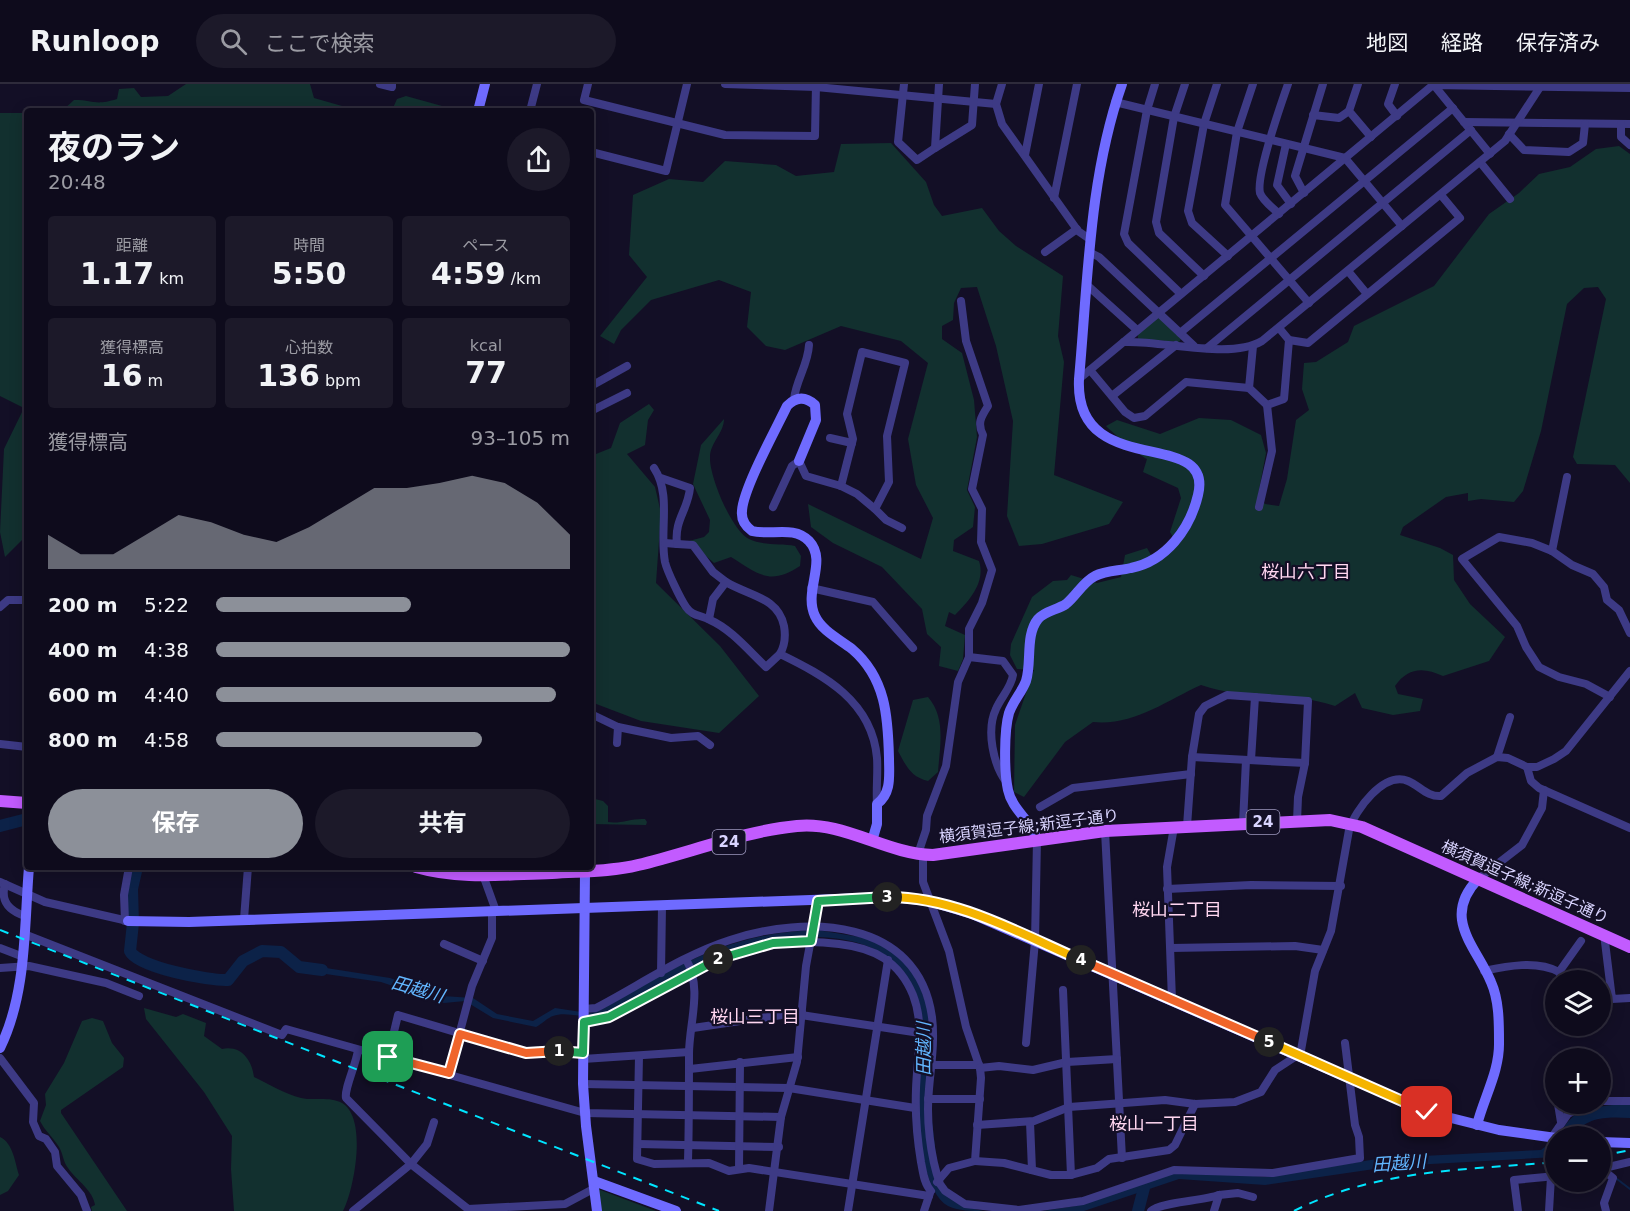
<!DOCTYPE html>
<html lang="ja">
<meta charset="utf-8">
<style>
body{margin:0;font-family:"DejaVu Sans","Noto Sans JP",sans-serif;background:#1c1929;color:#f1f3f6;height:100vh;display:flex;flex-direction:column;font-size:22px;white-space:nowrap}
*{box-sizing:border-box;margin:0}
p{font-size:20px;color:#9b9ba3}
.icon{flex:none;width:33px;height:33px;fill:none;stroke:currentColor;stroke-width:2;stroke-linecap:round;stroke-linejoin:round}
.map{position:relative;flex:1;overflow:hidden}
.sheet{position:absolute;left:24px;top:24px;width:570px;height:762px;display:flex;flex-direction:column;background:#0e0b1c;border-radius:6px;box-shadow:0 3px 15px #0003,0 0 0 2px #2e2b3b}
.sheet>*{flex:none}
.buttons{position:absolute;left:1545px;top:886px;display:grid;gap:12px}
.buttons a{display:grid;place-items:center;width:66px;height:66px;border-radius:50%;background:#0e0b1c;box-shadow:0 3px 15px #0003,0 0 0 2px #2e2b3b;font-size:30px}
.pin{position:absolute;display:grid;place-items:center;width:51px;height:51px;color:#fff;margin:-26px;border-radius:12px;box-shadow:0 3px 9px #0006}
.km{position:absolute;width:30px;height:30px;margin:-15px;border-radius:50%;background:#222;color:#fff;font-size:16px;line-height:30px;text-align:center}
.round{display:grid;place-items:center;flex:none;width:63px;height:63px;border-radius:32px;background:#1c1929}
.headline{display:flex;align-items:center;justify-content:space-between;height:102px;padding:0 24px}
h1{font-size:33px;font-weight:700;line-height:45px}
.figures{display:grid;grid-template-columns:repeat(3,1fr);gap:9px;height:102px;padding:6px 24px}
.figures div{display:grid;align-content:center;border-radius:6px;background:#1c1929;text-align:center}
.figures b{font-size:30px;font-weight:700}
.figures small{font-size:16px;font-weight:400}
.figures p{font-size:16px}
.chart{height:168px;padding:12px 24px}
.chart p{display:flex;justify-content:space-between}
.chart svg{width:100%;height:108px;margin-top:6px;fill:#8c9099;opacity:.7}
.primary-button{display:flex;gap:12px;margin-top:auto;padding:12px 24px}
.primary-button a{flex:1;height:69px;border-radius:36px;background:#8c9099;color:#fff;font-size:24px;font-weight:700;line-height:69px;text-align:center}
.primary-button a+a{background:#1c1929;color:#f1f3f6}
ul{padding:0 24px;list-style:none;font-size:20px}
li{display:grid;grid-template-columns:96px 72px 1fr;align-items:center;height:45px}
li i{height:15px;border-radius:8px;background:#8c9099}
header{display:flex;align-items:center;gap:36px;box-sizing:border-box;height:84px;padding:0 30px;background:#0e0b1c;border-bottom:2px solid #2e2b3b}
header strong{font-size:28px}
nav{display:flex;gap:33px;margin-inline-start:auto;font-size:21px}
.search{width:420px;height:54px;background:#1c1929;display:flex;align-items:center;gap:15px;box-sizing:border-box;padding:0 21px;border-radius:33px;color:#9b9ba3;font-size:22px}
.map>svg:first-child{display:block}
.green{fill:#12302f}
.water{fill:#0c2248}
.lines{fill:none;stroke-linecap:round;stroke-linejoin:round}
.stream{stroke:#0c2248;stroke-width:2}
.river{stroke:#0c2248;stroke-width:12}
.street{stroke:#3d3a85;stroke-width:8}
.secondary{stroke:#6f6bff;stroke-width:10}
.primary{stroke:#c25bff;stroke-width:12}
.rail{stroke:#00e5ff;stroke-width:2;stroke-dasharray:9 8;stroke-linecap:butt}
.split-1-casing{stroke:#fff;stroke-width:12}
.split-2-casing{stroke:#fff;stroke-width:12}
.split-3-casing{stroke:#fff;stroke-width:12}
.split-4-casing{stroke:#fff;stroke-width:12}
.split-5-casing{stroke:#fff;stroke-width:12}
.split-6-casing{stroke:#fff;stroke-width:12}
.split-1{stroke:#f0652b;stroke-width:8}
.split-2{stroke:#22a559;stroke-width:8}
.split-3{stroke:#22a559;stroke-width:8}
.split-4{stroke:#f5b400;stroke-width:8}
.split-5{stroke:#f0652b;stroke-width:8}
.split-6{stroke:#f5b400;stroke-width:8}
.labels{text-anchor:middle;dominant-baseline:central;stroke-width:4.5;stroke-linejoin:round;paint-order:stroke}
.shield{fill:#130f26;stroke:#9e99be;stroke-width:1.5}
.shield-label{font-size:15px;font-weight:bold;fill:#d9d4ff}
.street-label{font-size:16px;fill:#d9d4ff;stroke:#130f26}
.neighbourhood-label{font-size:18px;fill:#ffd6f0;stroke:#130f26}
.water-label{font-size:18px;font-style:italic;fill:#62b6ff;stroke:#130f26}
</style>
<header>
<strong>Runloop</strong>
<div class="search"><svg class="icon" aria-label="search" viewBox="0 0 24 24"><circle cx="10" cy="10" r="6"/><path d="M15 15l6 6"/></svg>ここで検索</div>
<nav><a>地図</a><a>経路</a><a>保存済み</a></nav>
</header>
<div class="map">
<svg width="1630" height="1127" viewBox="0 0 1630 1127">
<rect width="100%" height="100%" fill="#130f26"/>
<g class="green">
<path d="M 186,0 L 310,0 L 314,14 L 356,26 L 393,24 L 397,15 L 406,12 L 460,27 L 62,27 L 74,16 C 95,16 94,22 117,15 L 119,5 L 134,4 L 141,13 L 168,12 Z"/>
<polygon points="27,29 27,451 5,473 0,448 4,365 24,324 0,312 0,29"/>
<path d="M 891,59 L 926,98 L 934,121 L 942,132 L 982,124 L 999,147 L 1016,162 L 1063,192 L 1058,252 L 1064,278 L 1054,391 L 1123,418 L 1109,440 L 1042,460 L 1019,462 L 1007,432 L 1013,337 L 996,262 L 977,203 L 961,204 L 954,219 L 953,236 L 942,242 L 942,255 L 962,269 L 974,316 L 977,353 L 967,406 L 975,423 L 973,443 L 954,456 L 953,467 L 979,477 C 986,498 969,517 955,531 L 949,528 L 945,542 L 965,551 L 963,575 L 958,587 L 939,582 L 941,563 L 927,550 L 922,525 L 882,483 L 833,459 L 811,443 L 808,420 L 921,475 L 933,434 L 916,401 L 908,355 L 928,279 L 901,257 L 841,242 L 785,266 L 766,262 L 747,243 L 751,208 L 719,196 L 651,216 L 621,246 L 614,260 L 600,252 L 647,193 L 629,171 L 633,111 L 669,95 L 703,98 L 725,77 L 776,81 L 796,92 L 834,88 L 841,60 Z"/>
<path d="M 1619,62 L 1630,70 L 1630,399 L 1615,381 L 1577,380 L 1573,373 L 1606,215 L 1598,203 L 1584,204 L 1567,220 L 1541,347 L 1523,407 L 1514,418 L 1481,415 L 1468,417 L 1468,409 L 1446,413 L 1403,443 L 1400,451 L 1440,464 L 1453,471 L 1454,496 L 1470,520 L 1505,553 L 1489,577 L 1443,592 C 1424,583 1408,583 1395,602 L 1398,610 L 1423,615 L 1420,627 L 1393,631 L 1362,624 L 1355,609 L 1335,622 C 1289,606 1245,617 1201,601 C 1166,617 1133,642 1093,638 L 1065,658 L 1024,713 L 1014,708 L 1015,641 L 1034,586 L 1017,585 L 1010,571 L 1011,560 L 1032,513 L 1053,497 L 1067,496 L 1071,491 L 1097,499 L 1121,493 L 1125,471 L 1147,464 L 1155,478 L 1173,453 L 1170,448 L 1181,414 L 1178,404 L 1143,388 L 1147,375 C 1143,374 1108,345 1106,342 L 1117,336 L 1160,350 L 1199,334 L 1231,336 L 1261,351 L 1266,369 L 1258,411 L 1265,420 L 1279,422 L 1287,395 L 1296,336 L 1309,326 L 1302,305 L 1304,279 L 1316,278 L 1348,258 L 1354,242 L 1434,202 L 1489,130 L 1519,109 L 1539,90 L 1570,83 L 1596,65 Z"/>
<polygon points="1157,234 1162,234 1181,255 1179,258 1138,255 1138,250"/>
<polygon points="649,320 654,326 648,336 645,361 627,370 655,403 661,429 656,499 720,562 759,612 719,649 641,637 591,618 591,372 611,364 620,339"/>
<path d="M 724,335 C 724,349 710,359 710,373 C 709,392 732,447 749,455 C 763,462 781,459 795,462 L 801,472 L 800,482 C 770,502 758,490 731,473 L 714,479 L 689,457 L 704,453 L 709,448 L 710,436 L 693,400 L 701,361 Z"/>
<path d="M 928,613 C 946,634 940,661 938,688 L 928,697 C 911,693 906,682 898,667 L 913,616 Z"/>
<path d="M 591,714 L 603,717 L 608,722 L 608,738 C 621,740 632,734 645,735 L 647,738 L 646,741 L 591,740 Z"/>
<path d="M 144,924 L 176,933 L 183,930 L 206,939 L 204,952 L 222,965 C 241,961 252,976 254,993 C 269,1000 285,1010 301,1014 C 314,1017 329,1012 342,1019 C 368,1034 354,1106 343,1127 L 234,1127 L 231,1085 L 232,1052 L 204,1008 L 146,935 Z"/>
<path d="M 92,934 L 103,937 L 112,959 L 124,974 L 123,983 L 61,1026 L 61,1029 L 127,1127 L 92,1127 L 91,1123 L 95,1121 C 93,1106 77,1097 68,1084 C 63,1078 63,1069 59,1063 C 53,1053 45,1047 40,1037 L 46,1021 L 45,1010 L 64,979 L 82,937 Z"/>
<path d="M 0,1053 C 13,1059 15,1078 19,1091 L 8,1107 L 0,1111 Z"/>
<polygon points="595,1104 656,1127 597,1127"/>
</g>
<g class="water">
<path d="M 817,846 L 866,854 L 897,870 L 916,893 L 927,922 L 930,950 L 927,993 L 940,1106 C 952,1119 966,1124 984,1127 C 972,1127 959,1127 948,1122 C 922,1107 917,1041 919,1012 C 920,985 926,958 922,931 C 907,833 782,845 714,873 C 677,888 642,911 607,931 C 587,937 568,926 553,932 C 547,934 542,940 536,943 L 493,934 L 465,917 L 444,919 L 381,898 L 305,887 L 307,881 L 390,894 L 443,912 L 473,914 L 497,930 L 533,937 L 555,924 L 588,929 L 595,928 C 671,886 727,848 817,846 Z"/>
<path d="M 1613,1021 L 1630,1021 L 1630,1034 C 1606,1033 1587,1032 1572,1053 L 1558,1053 C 1573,1026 1583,1024 1613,1021 Z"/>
<polygon points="1555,1055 1555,1073 1395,1082 1265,1101 1179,1095 1084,1127 1043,1127 1075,1122 1171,1090 1196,1087 1265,1093 1383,1074 1541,1066"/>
</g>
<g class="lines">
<polyline class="stream" points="1617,1095 1630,1105"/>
<g class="river">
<polyline points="0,742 27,735"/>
<path d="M 137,783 L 132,805 L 133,839 L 130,867 C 137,883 209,897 228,896 L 243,877 L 262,867 L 281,868 L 299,883 L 322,886"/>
<polyline points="1138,1127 1144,1104"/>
</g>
<g class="street">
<polyline points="380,0 392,3 392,0"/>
<polyline points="588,0 584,16 725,51 815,52 816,0"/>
<polyline points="725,0 816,3 996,20"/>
<polyline points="904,0 898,58 917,76 935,64"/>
<polyline points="939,0 935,64 972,41 975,0"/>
<polyline points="1002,0 996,20 1002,40 1078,147 1091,156"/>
<polyline points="1155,0 1147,26 1124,150 1128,159 1181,210"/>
<polyline points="1185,0 1174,33 1156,138 1159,149 1204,192"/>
<polyline points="1217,0 1204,40 1188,127 1192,139 1228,172"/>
<polyline points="1253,0 1237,48 1225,121 1309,219"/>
<polyline points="1358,0 1349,27 1371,53"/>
<polyline points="1395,0 1388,20 1397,32"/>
<polyline points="1433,0 1490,70"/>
<polyline points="1115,18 1345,74 1402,142"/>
<polyline points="530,27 537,0"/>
<polyline points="1313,31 1339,34 1349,27"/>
<polyline points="1464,38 1630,40"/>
<polyline points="1621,40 1621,53 1630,61"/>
<polyline points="1509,50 1524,66 1569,68 1583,59 1585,40"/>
<polyline points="1286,60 1277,101 1291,120"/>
<polyline points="591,68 666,87 687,0"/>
<polyline points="1025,71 1039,0"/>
<polyline points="1480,78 1510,115"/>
<polyline points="1304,109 1295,92 1323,0"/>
<polyline points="1054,114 1077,0"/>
<path d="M 1279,130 C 1273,124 1263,117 1260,109 C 1256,92 1281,20 1288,0"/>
<polyline points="1045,168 1077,145"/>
<polyline points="1091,169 1099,173 1194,262"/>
<polyline points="1348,187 1367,210"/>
<polyline points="1087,201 1137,246"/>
<polyline points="1180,249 1453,24"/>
<polyline points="1289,256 1308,259 1460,134 1441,111"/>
<path d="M 1124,258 C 1162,256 1230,276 1262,257 L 1505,57 L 1542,0"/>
<polyline points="1253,262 1249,304 1267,321 1284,315 1289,256 1279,244"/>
<polyline points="1207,264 1471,46"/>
<polyline points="1090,286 1125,328 1134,334 1145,332 1186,298 1249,304"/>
<polyline points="1079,295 1433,1 1630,4"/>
<polyline points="591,302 627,282"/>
<polyline points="1112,312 1176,261"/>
<path d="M 794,315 C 796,296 808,281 809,261"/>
<polyline points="591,327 627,309"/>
<polyline points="830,354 852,359"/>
<path d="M 654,384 C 672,411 659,447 665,478 C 667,487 680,514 686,523 C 692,532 701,531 710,536 C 731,545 749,567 766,583 L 780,570 C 825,592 872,617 877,674 C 878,689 876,704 877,720"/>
<path d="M 661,394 L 690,404 C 688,426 674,436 677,460 L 665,459"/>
<polyline points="841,402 853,355 847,330 862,268 905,279 887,352 889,398 875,425 886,436 902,444"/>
<polyline points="773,423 792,382 799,377 806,392 841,402 857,410 875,425"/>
<polyline points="1259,423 1272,367 1267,321"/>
<polyline points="677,460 693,461 713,488 726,498"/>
<polyline points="1552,467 1567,393"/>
<polyline points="811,504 873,518 913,564"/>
<polyline points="0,523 8,516 27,516"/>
<path d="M 709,535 L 713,515 L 726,498 C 749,512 778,513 784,542 C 786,553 785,561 780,570"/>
<path d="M 969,573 L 1003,577 L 1013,591 C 1011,604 1001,613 996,625 C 986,646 993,681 1007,699"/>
<polyline points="1610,613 1586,600 1559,593 1539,583 1526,563 1517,542 1462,475 1499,453 1532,459 1552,467 1572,481 1593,490 1604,503 1607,516 1619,526 1630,549"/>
<polyline points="591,630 618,643 617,659"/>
<polyline points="618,643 671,654 698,652 710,661"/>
<polyline points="0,660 27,663"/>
<polyline points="1192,673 1305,679"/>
<polyline points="1497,673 1510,633"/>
<polyline points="1251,676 1255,613"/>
<polyline points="1527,683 1531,697 1539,704 1630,744"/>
<polyline points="1040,723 1073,704 1191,690"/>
<polyline points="1243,739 1246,676"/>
<polyline points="1187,742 1192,673 1199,630 1205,622 1227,611 1308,617 1305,679 1298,713 1297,737"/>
<polyline points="1105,747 1122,1074"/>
<path d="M 918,770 L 926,746 L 927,732 L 946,682 L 958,598 L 969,573 L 969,545 L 982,519 L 992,486 L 981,458 L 982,425 L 972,405 L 983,351 C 977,339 981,333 988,322 L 966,257 L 961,217"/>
<polyline points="923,770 923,798 949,867 966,943 980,984 981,994 975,1077 949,1084 937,1098"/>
<polyline points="483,791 496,827"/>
<polyline points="1478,795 1522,761 1542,724 1544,706"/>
<polyline points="0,798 45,818 128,837"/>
<path d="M 5,800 C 0,818 10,827 25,832"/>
<polyline points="1167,805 1251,801 1341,802"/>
<polyline points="244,835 248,783"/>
<polyline points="125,837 124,811 129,783"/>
<polyline points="24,850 282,951 286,945 585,1029 781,1033"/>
<polyline points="1606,852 1605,858 1612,915 1630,914"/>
<polyline points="444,860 483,877"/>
<polyline points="0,864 21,872"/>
<polyline points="1171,864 1295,862 1323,866"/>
<path d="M 686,875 C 703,905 689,939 689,970 C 689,1006 689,1042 688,1077"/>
<polyline points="0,884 29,882 106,899 139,912"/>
<path d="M 1484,887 C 1507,882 1537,876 1559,888 L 1563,897"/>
<polyline points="1559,888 1581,857"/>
<polyline points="661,889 662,822"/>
<polyline points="1172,916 1167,783 1174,743"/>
<path d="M 584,925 L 596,924 C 640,901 683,871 730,856 C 805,831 918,833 932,933 C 935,957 931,981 929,1005 C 926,1034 930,1072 940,1100 L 945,1107 L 965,1120 L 1019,1126 L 1083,1117 L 1174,1086 L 1273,1089 L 1360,1074 L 1359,1053 L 1355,1041 L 1345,959"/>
<polyline points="801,931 920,949"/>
<path d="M 584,938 C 611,938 635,919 658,906 C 720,872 767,851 839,860 C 874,864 899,877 913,911 C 925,942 917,973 916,1005 C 915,1029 917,1054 921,1078 C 923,1088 924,1100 931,1107"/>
<polyline points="693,944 802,928"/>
<polyline points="1026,959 1035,857 1037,756"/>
<path d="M 358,966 C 356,981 344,1005 346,1014 L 411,1080 L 468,1125 L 565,1120 L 595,1104"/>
<polyline points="639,972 637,1075 654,1080 709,1079 729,1087 749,1084 929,1112"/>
<path d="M 1300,972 L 1315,887 L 1331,847 L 1349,746 C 1355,726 1384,687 1408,697 C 1420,702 1427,713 1441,712 L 1467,689 L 1497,673 L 1508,674 L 1527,683 L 1537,683 L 1554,675 L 1566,667 L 1630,587"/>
<polyline points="388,973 398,931 526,969 552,966 583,969"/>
<polyline points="0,974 34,1019 33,1038 39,1052 46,1055 55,1068 57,1082 81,1111 87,1127"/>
<polyline points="583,975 689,968"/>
<polyline points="931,981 979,981"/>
<polyline points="980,984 999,982 1033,986 1067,978 1117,975"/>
<polyline points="690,985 798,973"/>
<polyline points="449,989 472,902 492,854 492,827"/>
<polyline points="583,1000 789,1004 915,1024"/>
<polyline points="928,1015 980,1015"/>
<polyline points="1600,1017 1630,1017"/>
<polyline points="1558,1020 1561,1038"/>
<polyline points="1030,1038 1032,1086"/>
<polyline points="977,1041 1034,1037 1069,1023 1165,1016 1195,1020 1235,1018 1261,1008 1275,986 1298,971"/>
<polyline points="1552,1053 1568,1030 1587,1020"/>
<polyline points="638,1060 779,1063"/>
<polyline points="975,1077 1004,1079 1051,1091 1071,1091 1063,906"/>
<polyline points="739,1085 740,978"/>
<polyline points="1600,1085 1630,1078"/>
<polyline points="1602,1085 1613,1094 1604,1119 1606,1127"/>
<polyline points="1071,1091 1097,1084 1109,1075 1169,1066 1175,1061 1195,1020"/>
<polyline points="1219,1111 1238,1109 1253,1113"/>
<polyline points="353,1127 411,1080 427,1060 434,1038"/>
<polyline points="769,1127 781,1033 797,978 806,882 818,817"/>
<polyline points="848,1127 888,876"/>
<polyline points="924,1127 930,1109"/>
<path d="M 1151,1127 C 1160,1118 1203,1117 1219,1111 L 1214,1127"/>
<polyline points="1518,1127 1514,1096 1556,1092"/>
<polyline points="1549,1127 1551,1093"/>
</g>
<g class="secondary">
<polyline points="478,27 485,0"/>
<path d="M 799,377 L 816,336 L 815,321 C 805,312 796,313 787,322 C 776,345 743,405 742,427 C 741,436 745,442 752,447 C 770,452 794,441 809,457 C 828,477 803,507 815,532 C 822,547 839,555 852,565 C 886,594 888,633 889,674 C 889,691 892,709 877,720 L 877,740 L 872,757"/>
<path d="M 1037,756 C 1032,737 1012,726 1008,706 C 1004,688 1004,646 1009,629 C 1013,617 1022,608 1026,597 C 1032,578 1025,551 1038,535 C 1045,527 1057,526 1066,520 C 1077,511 1083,498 1095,492 C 1106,486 1119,487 1131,484 C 1166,477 1190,445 1198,411 C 1215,342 1074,398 1079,295 C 1088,196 1089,94 1122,0"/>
<polyline points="585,787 583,1000 586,1042 597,1127"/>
<polyline points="128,837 189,838 894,813 929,817 972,830 1427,1028 1499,1046 1556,1054"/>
<path d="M 0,964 C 27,909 24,843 29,783"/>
<path d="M 1477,1041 C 1484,1013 1500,987 1499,957 C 1499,938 1499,916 1491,898 C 1476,862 1441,834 1478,795"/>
<polyline points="1600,1058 1630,1059"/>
<polyline points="594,1097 676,1127"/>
</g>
<g class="primary">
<polyline points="0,717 27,719"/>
<path d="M 416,783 C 461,796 506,790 552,789 C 580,787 610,788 638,781 C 689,769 744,747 797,742 C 844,737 886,770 933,771 L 1105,747 L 1330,736 L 1362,743 L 1630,863"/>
</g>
<g class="rail">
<polyline points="0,846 719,1127"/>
<polyline points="1600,1072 1630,1066"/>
<path d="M 1294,1127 C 1376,1085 1466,1086 1556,1078"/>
</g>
</g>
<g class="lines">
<g class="split-1-casing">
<polyline id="split-1" points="388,973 449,989 460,950 526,969 559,967"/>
</g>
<g class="split-2-casing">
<polyline id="split-2" points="559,967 583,969 584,938 609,933 718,875"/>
</g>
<g class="split-3-casing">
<polyline id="split-3" points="718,875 773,859 811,857 818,817 887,813"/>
</g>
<g class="split-4-casing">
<path id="split-4" d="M 887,813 C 954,812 1021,850 1081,876"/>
</g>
<g class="split-5-casing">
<polyline id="split-5" points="1081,876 1269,958"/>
</g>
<g class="split-6-casing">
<polyline id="split-6" points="1269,958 1427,1028"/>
</g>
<use href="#split-1" class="split-1"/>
<use href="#split-2" class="split-2"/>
<use href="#split-3" class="split-3"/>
<use href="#split-4" class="split-4"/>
<use href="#split-5" class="split-5"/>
<use href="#split-6" class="split-6"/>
</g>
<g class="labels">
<g class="shield">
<rect x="1246.5" y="726" width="33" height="24" rx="4.5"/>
<rect x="712.5" y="746" width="33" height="24" rx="4.5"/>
</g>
<g class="shield-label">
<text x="1263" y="738">24</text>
<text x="729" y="758">24</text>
</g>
<g class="street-label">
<text transform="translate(1029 742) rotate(-7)">横須賀逗子線;新逗子通り</text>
<text transform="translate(1525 798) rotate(24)">横須賀逗子線;新逗子通り</text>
</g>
<g class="neighbourhood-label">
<text x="1306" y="487">桜山六丁目</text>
<text x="1177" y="825">桜山二丁目</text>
<text x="755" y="932">桜山三丁目</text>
<text x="1154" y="1039">桜山一丁目</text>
</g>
<g class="water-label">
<text transform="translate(418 905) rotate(16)">田越川</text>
<text transform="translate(923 965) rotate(-90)">田越川</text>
<text transform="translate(1399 1079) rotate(-4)">田越川</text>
</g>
</g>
</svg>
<div class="buttons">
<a><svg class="icon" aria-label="layers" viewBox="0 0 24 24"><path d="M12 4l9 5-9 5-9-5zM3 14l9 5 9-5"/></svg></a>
<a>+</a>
<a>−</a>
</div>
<div class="pin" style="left:388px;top:973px;background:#1e9e55"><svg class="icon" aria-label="arrive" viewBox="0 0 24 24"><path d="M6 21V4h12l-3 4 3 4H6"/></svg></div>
<div class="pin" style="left:1427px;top:1028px;background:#d93025"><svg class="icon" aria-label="check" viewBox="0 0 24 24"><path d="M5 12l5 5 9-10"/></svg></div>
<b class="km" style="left:559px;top:967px">1</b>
<b class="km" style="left:718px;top:875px">2</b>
<b class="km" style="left:887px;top:813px">3</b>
<b class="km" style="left:1081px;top:876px">4</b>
<b class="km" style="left:1269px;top:958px">5</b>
<section class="sheet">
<div class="headline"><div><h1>夜のラン</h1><p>20:48</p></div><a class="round"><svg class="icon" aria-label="share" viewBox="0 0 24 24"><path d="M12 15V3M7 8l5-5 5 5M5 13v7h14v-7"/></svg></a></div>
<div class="figures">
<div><p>距離</p><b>1.17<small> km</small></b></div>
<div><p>時間</p><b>5:50</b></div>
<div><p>ペース</p><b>4:59<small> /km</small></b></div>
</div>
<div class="figures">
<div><p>獲得標高</p><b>16<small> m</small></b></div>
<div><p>心拍数</p><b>136<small> bpm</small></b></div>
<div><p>kcal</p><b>77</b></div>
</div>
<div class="chart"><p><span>獲得標高</span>93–105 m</p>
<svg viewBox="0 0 160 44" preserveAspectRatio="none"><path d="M0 44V30L10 38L20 38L30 30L40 22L50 25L60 30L70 33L80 27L90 19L100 11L110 11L120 9L130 6L140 9L150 17L160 30V44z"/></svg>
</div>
<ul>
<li><b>200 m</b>5:22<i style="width:55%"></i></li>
<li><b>400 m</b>4:38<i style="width:100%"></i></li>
<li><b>600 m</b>4:40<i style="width:96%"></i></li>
<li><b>800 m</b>4:58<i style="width:75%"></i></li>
</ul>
<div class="primary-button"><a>保存</a><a>共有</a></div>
</section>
</div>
